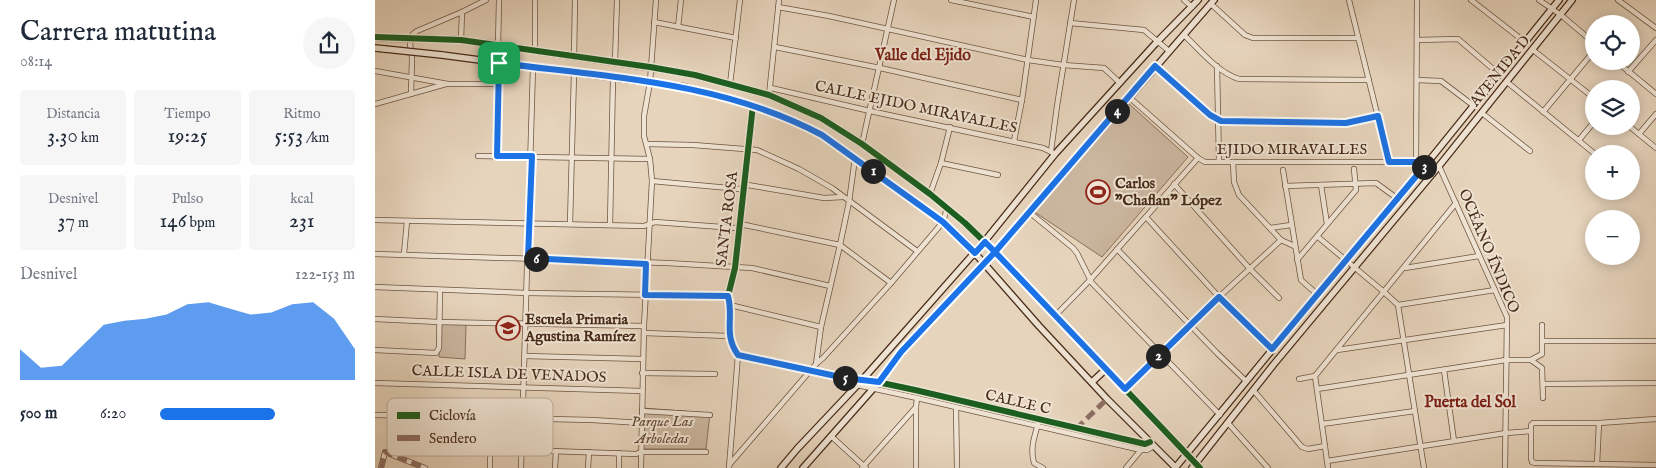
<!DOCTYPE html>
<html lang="es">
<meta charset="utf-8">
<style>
body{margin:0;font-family:"IM FELL English",serif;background:#f6f6f7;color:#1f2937;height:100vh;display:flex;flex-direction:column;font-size:19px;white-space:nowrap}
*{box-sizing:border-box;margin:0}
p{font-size:16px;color:#747a83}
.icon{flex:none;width:28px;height:28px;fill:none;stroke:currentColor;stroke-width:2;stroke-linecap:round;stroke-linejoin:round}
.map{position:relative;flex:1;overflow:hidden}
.details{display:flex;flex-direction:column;background:#fff;width:375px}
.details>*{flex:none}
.controls{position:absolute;left:1210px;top:15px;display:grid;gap:10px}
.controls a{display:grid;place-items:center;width:55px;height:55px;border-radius:50%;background:#fff;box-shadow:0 2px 12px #0003;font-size:25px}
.pin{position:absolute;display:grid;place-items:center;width:42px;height:42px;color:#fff;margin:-21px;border-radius:10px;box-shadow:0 2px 8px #0006}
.km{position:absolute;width:25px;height:25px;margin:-12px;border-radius:50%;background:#222;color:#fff;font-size:14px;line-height:25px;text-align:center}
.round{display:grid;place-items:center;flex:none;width:52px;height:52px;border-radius:26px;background:#f6f6f7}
.head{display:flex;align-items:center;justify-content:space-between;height:85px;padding:0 20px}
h1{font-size:28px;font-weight:600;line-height:38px}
.figures{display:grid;grid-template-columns:repeat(3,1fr);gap:8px;height:85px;padding:5px 20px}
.figures div{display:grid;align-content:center;border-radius:5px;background:#f6f6f7;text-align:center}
.figures b{font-size:21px;font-weight:600}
.figures small{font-size:14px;font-weight:400}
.figures p{font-size:14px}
.chart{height:140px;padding:10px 20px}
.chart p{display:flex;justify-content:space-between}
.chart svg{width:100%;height:90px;margin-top:5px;fill:#1a73e8;opacity:.7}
ul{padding:0 20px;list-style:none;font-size:16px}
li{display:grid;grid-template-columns:80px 60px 1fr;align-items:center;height:38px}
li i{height:12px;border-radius:6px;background:#1a73e8}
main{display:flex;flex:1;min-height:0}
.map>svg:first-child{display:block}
.green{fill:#cbb7a0;stroke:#89715c}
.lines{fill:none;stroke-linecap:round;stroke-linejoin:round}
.street-casing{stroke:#6f5541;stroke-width:6}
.secondary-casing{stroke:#472b18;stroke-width:8}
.street{stroke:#efe3d3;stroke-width:4.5}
.secondary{stroke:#efe3d3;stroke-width:5.5}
.secondary-bridge-casing{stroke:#472b18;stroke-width:8;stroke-linecap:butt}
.secondary-bridge{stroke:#efe3d3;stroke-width:5.5}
.quiet{stroke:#8d6e63;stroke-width:5;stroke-dasharray:10 5;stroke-linecap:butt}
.cycleway-casing{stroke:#efe3d3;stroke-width:9}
.cycleway{stroke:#1b5e20;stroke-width:6}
.route-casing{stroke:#fff;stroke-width:10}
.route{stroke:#1a73e8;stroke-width:6}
.labels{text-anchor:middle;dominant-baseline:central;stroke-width:4;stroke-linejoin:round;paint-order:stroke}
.street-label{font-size:15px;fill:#472b18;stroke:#efe3d3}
.poi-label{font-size:15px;font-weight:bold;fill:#472b18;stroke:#efe3d3;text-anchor:start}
.park-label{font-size:15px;font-style:italic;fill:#614733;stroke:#efe3d3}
.neighbourhood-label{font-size:16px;font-weight:bold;fill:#7a1f14;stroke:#efe3d3}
.key{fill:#efe3d3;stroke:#bdac9b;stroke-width:1}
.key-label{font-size:14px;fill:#472b18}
</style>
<main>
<section class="details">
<div class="head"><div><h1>Carrera matutina</h1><p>08:14</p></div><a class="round"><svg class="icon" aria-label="share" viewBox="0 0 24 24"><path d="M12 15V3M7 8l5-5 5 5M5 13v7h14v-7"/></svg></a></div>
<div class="figures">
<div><p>Distancia</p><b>3.30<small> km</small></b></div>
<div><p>Tiempo</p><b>19:25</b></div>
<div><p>Ritmo</p><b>5:53<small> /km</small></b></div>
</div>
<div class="figures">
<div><p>Desnivel</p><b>37<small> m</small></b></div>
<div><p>Pulso</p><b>146<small> bpm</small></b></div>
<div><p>kcal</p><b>231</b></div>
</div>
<div class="chart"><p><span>Desnivel</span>122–153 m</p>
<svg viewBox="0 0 160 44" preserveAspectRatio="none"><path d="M0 44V29L10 38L20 37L30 27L40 17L50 15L60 14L70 12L80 7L90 6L100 9L110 12L120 11L130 7L140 6L150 14L160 29V44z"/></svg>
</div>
<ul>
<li><b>500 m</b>6:20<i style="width:59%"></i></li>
</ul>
</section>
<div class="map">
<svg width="1281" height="468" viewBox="0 0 1281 468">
<rect width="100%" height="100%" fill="#e6d4bc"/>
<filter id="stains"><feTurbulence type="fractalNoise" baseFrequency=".004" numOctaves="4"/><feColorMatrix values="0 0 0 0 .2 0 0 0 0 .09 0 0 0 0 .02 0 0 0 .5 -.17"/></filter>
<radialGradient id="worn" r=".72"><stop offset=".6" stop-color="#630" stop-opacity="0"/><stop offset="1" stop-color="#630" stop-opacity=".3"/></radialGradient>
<g class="green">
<polygon points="753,103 813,157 727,257 658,211"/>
<polygon points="64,324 91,324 90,359 64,357"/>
<polygon points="267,408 335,413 331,449 266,449"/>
</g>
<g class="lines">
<g class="street-casing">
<g id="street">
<polyline points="576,0 659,17"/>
<polyline points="809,0 817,7"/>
<polyline points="974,0 1014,162"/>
<polyline points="1096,0 1150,42"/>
<polyline points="1164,0 1186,15 1219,43"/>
<polyline points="1243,0 1281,28"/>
<polyline points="836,4 870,35 878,38 983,38"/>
<polyline points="403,7 454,16 653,60 688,65 729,68 745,83"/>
<polyline points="279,22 361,38"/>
<polyline points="695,23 769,30 794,51"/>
<polyline points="303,27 306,0"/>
<path d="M 809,35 C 825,50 842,72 864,79 L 994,80"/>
<polyline points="86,40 87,12"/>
<polyline points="1042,40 1083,39 1124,74"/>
<polyline points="123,46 124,0"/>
<polyline points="400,47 505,68 647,100"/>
<polyline points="1158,50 1219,98"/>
<polyline points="160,51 160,0"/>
<polyline points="199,57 200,0"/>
<polyline points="1241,61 1281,94"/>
<polyline points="240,62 242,0"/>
<polyline points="781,66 835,115 846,121 971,123 1003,116"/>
<polyline points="842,66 844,162"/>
<polyline points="0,71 73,84 123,84"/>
<polyline points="1253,72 1281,40"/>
<polyline points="1042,80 1066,81 1099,106"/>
<polyline points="1132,82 1220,154"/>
<polyline points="355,84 365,0"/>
<polyline points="396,88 495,111 668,148 680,154"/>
<polyline points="36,94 37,58 35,44 38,34 42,31 87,12 111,0"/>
<polyline points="394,95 404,0"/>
<polyline points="754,97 823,158 830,162 1053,162"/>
<polyline points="0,104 71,84"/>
<polyline points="378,105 360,268 353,296 355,305 354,336 363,355 470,378 488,379 540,390 770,444 775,442"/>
<polyline points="1168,112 1219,51"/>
<polyline points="1107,113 1155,151"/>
<polyline points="1254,126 1281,148"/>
<polyline points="1264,134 1281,114"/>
<polyline points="1204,140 1219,122"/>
<polyline points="639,141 647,100 661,0"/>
<polyline points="272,144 318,145 382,150 424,169 457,188 542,251"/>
<polyline points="487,144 519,0"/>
<polyline points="676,151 682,106 699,0"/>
<polyline points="103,156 275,159"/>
<polyline points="121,156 124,63"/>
<polyline points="858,162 859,182 864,195 906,240 919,246"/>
<polyline points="1041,162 1042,0"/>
<polyline points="566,163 623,175"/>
<polyline points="1064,166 1132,317 1130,468"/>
<polyline points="908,170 926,280 943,295"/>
<polyline points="277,181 365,189 373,185 449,198 468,197"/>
<polyline points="799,184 875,269 904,298"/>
<polyline points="946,185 952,224"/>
<polyline points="910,186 1001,183 1023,199"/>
<polyline points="555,194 566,163 575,127"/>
<polyline points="654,212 698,248 702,253 717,283 845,415"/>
<polyline points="771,217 844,297 897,349"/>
<polyline points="0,220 269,226 280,222 360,228 370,225 465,245 516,283"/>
<polyline points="195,224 199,73"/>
<polyline points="235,225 238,78"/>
<polyline points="895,228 916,225"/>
<polyline points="943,237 1009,292 1023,305 1049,468"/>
<polyline points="742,249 842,353 871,381"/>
<polyline points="0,254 292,263 377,268 455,286"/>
<polyline points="29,254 32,221"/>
<polyline points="922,260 981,190 979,169"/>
<polyline points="1030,268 1104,256"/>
<polyline points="0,287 152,293 353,296"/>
<polyline points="355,305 446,327"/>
<polyline points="1023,305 1120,290"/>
<polyline points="680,316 715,280 823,158"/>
<polyline points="0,319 64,322 269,326"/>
<polyline points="269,333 354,336"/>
<polyline points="1168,341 1281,341"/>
<polyline points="0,350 61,353 64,348 65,290"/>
<polyline points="962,350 1132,325"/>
<polyline points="150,356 268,359"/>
<polyline points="1156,360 1167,354 1167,325"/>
<polyline points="441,364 446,327 465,245 474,202 480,158"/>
<polyline points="1069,370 1079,441"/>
<polyline points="267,373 340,374"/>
<polyline points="471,379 482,385 542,398 766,450 772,450 779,446"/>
<polyline points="924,379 940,376"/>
<polyline points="0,383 267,391"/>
<polyline points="1168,384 1281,383"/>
<polyline points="749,389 844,297 906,240"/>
<polyline points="942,389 1131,360 1156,360 1167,368 1168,398"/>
<polyline points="879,391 927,447 933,449 950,446"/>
<polyline points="541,407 541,468"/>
<polyline points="581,407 582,468"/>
<polyline points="267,411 335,415"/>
<polyline points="0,415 217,420 267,423"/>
<polyline points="115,417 115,468"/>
<polyline points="1281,419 1224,423 1158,423 1156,425 1156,458 1157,462 1160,463 1281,465"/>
<polyline points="853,423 893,468"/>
<path d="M 663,424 C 659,438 655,449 659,463 L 668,468"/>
<polyline points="947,424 1040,411"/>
<polyline points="456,436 491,468"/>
<polyline points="62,447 62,416"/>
<polyline points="81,447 115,447"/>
<polyline points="147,450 261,454 266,452 331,452"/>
<polyline points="952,461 1131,433 1156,431"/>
<polyline points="1222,464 1224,423"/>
<polyline points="354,465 441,364 448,358 516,283 568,222 572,208"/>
<polyline points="6,468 10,452 50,468"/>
<polyline points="146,468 158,67"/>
<polyline points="180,468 181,451"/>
<polyline points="213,468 214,452"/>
<polyline points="244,468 244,453"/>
<polyline points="266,468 269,326 277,181 275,159 269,136 269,116 275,82 281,0"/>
<polyline points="354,468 363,355"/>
<polyline points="487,468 541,407 542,398"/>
<polyline points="751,468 766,450"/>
<polyline points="953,468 940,376 1081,203"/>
</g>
</g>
<g class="secondary-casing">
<g id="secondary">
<polyline points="0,37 8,38"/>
<polyline points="66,39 86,40 286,69 320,75 394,95 446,118 487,144 555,194 590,223 620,252 825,468"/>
<polyline points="0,48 10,49"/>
<polyline points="67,55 310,87 378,105 430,126 447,135 568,222 591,243 664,326 732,399 801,468"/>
<polyline points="717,382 731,369"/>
<polyline points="406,468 422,449 488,379 609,242 680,154 780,44 823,0"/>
<polyline points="428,468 504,382 527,352 620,252 839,0"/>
<polyline points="800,468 971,260 1053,162 1184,0"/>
<polyline points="817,468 899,364 1064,166 1197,0"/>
</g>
</g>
<use href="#street" class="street"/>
<use href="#secondary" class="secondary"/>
<g class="secondary-bridge-casing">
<g id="secondary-bridge">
<polyline points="8,38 66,39"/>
<polyline points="10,49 67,55"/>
</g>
</g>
<use href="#secondary-bridge" class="secondary-bridge"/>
<g class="quiet">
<polyline points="701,429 732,399"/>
<polyline points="6,468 10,452 50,468"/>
</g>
<g class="cycleway-casing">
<g id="cycleway">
<polyline points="0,37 86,40 275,67 320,75 394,95 446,118 487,144 555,194 590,223 620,252 825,468"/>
<polyline points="378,105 360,268 353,296 355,305 354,336 363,355 470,378 488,379 540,390 770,444 775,442"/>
</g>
</g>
<use href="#cycleway" class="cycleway"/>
</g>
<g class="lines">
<g class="route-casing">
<path id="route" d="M 124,63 C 234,77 348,82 447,135 L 568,222 L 600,253 L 610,242 L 620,252 L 750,389 L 844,297 L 897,349 L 1053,162 L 1014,162 L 1003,116 L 971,123 L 846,121 L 835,115 L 780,66 L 620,252 L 526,352 L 504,382 L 470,378 L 363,355 C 348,334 359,318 353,296 L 270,295 L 271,264 L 153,258 L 157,156 L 122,156 L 124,63"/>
</g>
<use href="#route" class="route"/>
</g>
<defs>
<g id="stadium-ring" transform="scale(1.25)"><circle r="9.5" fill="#efe3d3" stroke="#8f2418" stroke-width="1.5"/><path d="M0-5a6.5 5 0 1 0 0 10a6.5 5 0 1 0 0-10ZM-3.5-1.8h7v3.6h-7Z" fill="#8f2418"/></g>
<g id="school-ring" transform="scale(1.25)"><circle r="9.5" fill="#efe3d3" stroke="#8f2418" stroke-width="1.5"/><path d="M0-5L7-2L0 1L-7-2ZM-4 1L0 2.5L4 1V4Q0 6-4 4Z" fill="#8f2418"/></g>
</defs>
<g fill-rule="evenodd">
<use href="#stadium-ring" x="723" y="192"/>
<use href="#school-ring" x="133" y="328"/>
</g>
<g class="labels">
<g class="street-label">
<text transform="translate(1125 71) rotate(-51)">AVENIDA D</text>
<text transform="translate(541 107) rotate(12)">CALLE EJIDO MIRAVALLES</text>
<text x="917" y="149">EJIDO MIRAVALLES</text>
<text transform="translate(352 219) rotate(-83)">SANTA ROSA</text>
<text transform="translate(1114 251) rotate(67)">OCÉANO ÍNDICO</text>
<text transform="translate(134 374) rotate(2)">CALLE ISLA DE VENADOS</text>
<text transform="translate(643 402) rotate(13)">CALLE C</text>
</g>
<g class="poi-label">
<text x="740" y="183">Carlos<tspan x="740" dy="17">"Chaflan" López</tspan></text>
<text x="150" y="319">Escuela Primaria<tspan x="150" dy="17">Agustina Ramírez</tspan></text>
</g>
<g class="park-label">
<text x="287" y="421">Parque Las<tspan x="287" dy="17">Arboledas</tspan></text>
</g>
<g class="neighbourhood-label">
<text x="548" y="56">Valle del Ejido</text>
<text x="1095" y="403">Puerta del Sol</text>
</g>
</g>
<rect x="12" y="398" width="166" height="58" rx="8" class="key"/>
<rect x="22" y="412" width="23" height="7" fill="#1b5e20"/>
<rect x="22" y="435" width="23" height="6" fill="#8d6e63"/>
<g class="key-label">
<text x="54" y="420">Ciclovía</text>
<text x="54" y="443">Sendero</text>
</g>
<rect width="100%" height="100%" filter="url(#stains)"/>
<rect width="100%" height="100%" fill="url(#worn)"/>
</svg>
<div class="controls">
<a><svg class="icon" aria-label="locate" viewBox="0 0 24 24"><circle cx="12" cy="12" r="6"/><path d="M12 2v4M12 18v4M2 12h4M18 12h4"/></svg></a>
<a><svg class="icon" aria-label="layers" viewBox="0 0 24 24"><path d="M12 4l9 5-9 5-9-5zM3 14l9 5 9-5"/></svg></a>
<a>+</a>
<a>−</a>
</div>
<div class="pin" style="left:124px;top:63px;background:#1e9e55"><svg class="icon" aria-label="arrive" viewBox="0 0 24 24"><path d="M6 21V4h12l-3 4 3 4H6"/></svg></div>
<b class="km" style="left:498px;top:171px">1</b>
<b class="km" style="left:783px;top:356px">2</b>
<b class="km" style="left:1049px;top:167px">3</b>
<b class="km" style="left:742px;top:111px">4</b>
<b class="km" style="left:470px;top:378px">5</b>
<b class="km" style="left:161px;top:259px">6</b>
</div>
</main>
